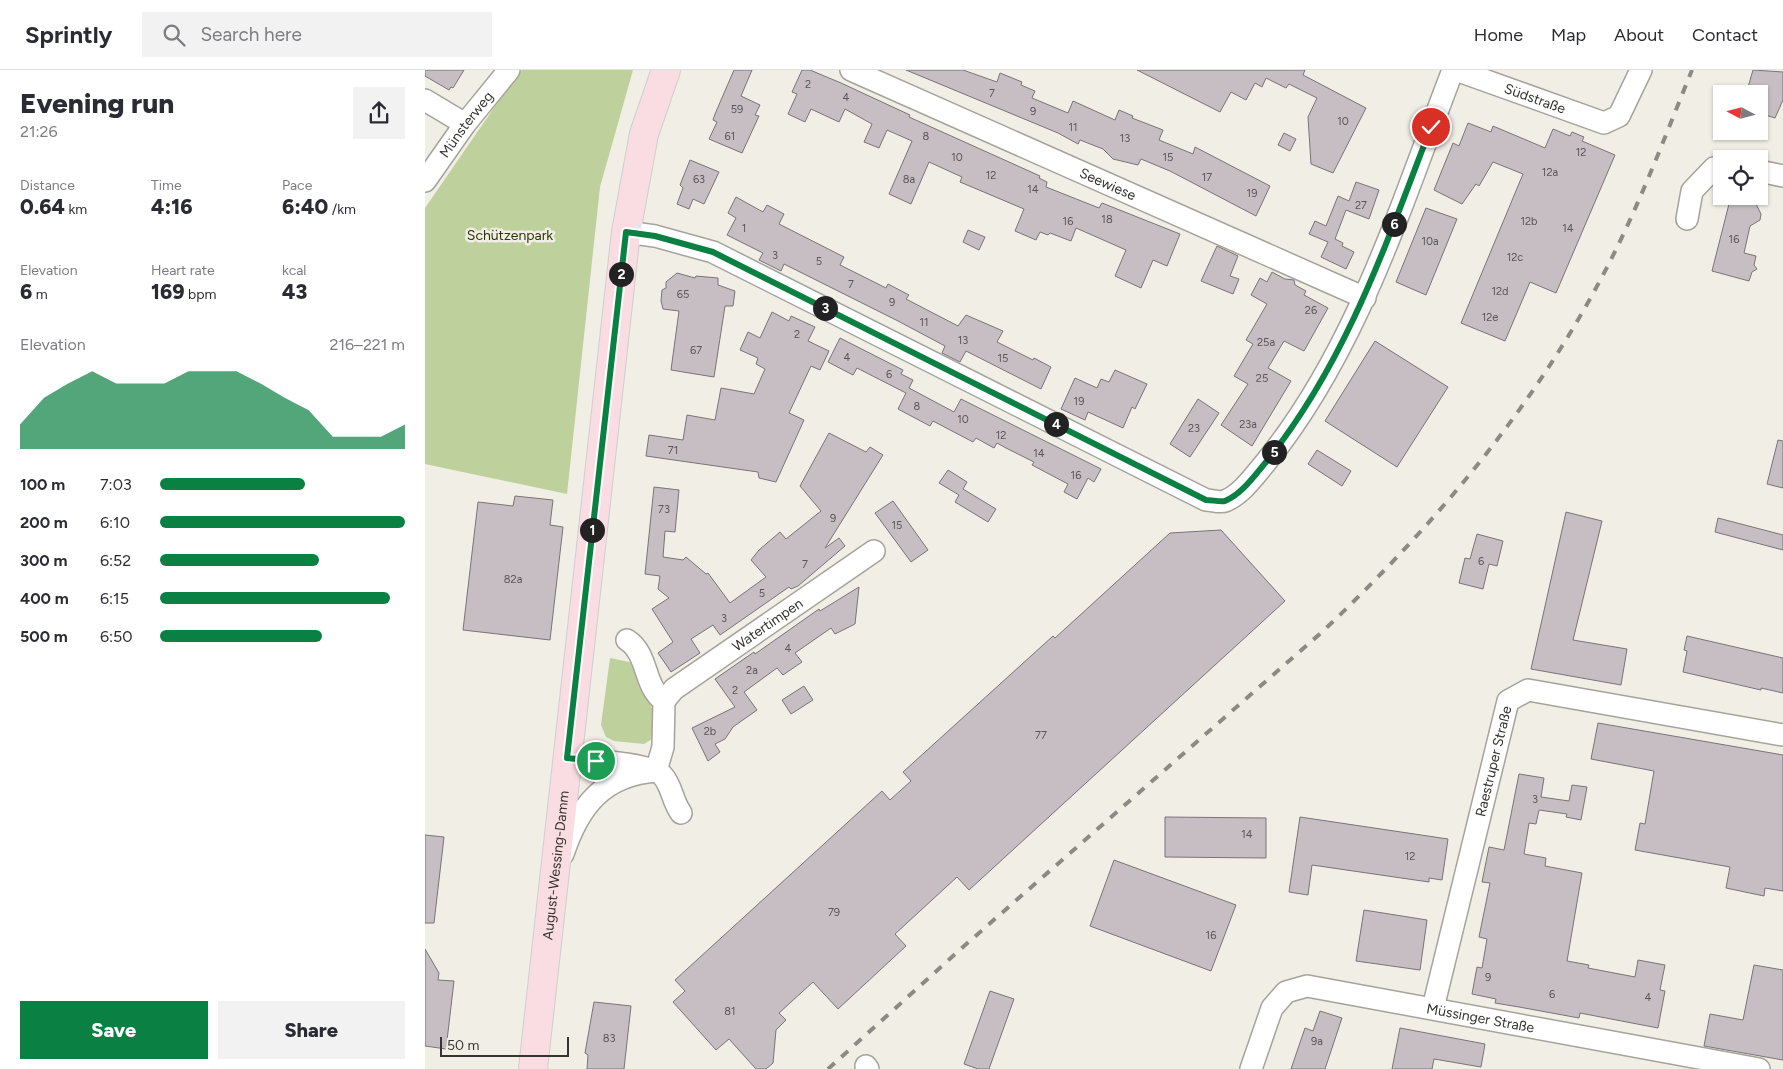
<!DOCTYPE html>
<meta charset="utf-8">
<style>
body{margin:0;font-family:Figtree,sans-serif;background:#f2f2f3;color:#2b2b33;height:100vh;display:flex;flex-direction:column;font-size:19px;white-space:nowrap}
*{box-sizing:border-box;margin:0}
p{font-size:16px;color:#7c7c81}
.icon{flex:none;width:28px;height:28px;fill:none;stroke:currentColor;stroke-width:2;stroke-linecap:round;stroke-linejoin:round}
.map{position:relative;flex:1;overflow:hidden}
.details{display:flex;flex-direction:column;background:#fff;width:425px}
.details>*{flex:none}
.needle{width:32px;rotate:277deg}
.tools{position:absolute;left:1288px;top:15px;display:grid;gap:10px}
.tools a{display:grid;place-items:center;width:55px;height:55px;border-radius:0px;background:#fff;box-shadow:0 1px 4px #0004;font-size:25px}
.scale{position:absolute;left:15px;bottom:12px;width:129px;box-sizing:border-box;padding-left:5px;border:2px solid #353431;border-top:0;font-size:14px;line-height:18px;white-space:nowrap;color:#353431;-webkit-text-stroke:4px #f0eee5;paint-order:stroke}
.pin{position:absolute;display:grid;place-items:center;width:42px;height:42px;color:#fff;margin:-21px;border:2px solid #fff;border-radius:50%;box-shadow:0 1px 5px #0007}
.km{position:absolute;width:25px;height:25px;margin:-12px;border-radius:50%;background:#222;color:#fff;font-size:14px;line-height:25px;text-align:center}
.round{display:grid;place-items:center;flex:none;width:52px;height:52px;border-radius:0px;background:#f2f2f3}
.headline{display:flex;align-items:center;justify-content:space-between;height:85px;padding:0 20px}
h1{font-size:28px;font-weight:800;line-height:38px}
.stats{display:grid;grid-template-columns:repeat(3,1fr);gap:8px;height:85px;padding:5px 20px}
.stats div{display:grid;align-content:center}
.stats b{font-size:21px;font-weight:800}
.stats small{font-size:14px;font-weight:400}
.stats p{font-size:14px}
.chart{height:140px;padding:10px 20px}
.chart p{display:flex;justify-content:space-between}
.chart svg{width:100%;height:90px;margin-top:5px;fill:#0b8043;opacity:.7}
.action{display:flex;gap:10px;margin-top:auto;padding:10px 20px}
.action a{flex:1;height:58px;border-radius:0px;background:#0b8043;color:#fff;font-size:20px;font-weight:800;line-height:58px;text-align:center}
.action a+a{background:#f2f2f3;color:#2b2b33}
ul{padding:0 20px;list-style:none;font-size:16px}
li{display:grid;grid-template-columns:80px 60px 1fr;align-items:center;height:38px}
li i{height:12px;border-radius:6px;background:#0b8043}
header{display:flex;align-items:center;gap:30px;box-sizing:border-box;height:70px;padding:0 25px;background:#fff;border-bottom:1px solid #e1e1e2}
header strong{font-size:24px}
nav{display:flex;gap:28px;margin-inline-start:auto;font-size:18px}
.search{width:350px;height:45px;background:#f2f2f3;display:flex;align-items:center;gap:12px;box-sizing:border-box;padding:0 18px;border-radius:0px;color:#7c7c81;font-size:19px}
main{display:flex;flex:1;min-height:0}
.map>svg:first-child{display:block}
.green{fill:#bed09b}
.building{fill:#c6bec3;stroke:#7a7378}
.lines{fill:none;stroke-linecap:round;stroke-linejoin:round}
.minor-casing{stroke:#a5a39b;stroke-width:24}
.primary-casing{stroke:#cfcece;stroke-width:30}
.minor{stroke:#fff;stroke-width:21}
.primary{stroke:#fadde2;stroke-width:28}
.rail{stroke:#8c8a84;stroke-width:4;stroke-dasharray:9 9;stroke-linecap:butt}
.route-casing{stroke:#fff;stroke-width:10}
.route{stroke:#0b8043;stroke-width:6}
.labels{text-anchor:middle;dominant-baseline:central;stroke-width:5;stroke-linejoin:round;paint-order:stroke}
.number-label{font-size:11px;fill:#595656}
.street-label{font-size:14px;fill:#353431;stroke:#f0eee5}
.park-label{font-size:14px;fill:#2b3800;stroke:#f0eee5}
</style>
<header>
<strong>Sprintly</strong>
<div class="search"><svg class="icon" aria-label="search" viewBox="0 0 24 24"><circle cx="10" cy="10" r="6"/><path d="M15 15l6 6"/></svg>Search here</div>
<nav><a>Home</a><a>Map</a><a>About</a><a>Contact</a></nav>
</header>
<main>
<section class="details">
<div class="headline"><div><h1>Evening run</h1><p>21:26</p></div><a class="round"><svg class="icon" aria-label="share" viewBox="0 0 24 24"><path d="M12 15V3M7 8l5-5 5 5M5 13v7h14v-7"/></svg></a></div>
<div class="stats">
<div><p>Distance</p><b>0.64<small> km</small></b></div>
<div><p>Time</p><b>4:16</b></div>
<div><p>Pace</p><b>6:40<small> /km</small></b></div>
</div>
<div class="stats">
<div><p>Elevation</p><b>6<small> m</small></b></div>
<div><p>Heart rate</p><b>169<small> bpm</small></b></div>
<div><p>kcal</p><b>43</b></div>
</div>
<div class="chart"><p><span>Elevation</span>216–221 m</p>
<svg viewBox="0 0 160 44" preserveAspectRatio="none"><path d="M0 44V32L10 19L20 12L30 6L40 12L50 12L60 12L70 6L80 6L90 6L100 12L110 19L120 25L130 38L140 38L150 38L160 32V44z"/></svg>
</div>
<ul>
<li><b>100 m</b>7:03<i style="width:59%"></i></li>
<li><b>200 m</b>6:10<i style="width:100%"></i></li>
<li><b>300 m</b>6:52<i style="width:65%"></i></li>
<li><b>400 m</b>6:15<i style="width:94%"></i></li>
<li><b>500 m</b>6:50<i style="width:66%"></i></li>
</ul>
<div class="action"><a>Save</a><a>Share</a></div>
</section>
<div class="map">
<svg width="1358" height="999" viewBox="0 0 1358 999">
<rect width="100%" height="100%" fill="#f0eee5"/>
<g class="green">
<polygon points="97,0 208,0 175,117 142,424 0,394 0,138 86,13"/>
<polygon points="185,588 209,593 228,641 227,669 219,674 189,671 181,667 176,655"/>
</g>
<g class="building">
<polygon points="0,0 39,0 28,18 26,17 24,20 0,6"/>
<polygon points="309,0 327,0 316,26 335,35 330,45 334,46 317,83 284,69 292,52 288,50 290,44"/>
<polygon points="377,0 385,0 416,13 485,45 484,47 615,106 614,108 622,112 621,117 674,138 677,133 755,164 742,196 728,190 716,218 690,206 701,180 651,158 646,171 625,163 623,165 615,162 611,170 590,161 599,139 535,112 537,107 504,92 486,134 464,124 487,71 462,60 454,78 439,72 447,54 420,39 414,52 386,39 380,52 363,44 372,24 367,22"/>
<polygon points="481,0 538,0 572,12 575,3 597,12 596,15 610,21 607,28 643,43 648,31 690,50 694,40 708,46 707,48 738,60 734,70 768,84 770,77 845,116 831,146 745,101 716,89 713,95 688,89 678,79 655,70 653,74 633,63"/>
<polygon points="712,0 880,0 878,5 941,38 908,103 886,94 883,47 892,28 864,14 861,18 841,8 837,17 830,13 821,30 806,22 795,42"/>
<polygon points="1328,0 1358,2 1358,30 1350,48 1334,43 1334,24 1321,24"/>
<polygon points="1043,53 1066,62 1068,56 1120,78 1128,59 1145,66 1147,62 1159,67 1157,71 1190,85 1131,223 1105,212 1080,271 1036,253 1098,104 1068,92 1054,116 1051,114 1037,134 1009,120 1028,73 1034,76"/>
<polygon points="859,63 871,69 865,81 853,75"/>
<polygon points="265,90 294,102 279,134 268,129 264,139 252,134 258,118 255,115"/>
<polygon points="931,112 954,120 944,149 921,140 910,169 918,173 917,176 929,182 921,199 896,187 903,172 884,164 890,151 901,156 913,126 924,131"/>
<polygon points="1306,126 1329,130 1336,144 1335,150 1325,156 1319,183 1331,186 1329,195 1332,199 1327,202 1324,211 1287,201"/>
<polygon points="311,127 338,142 342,135 359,144 354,154 419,187 415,195 461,218 463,214 484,225 481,229 533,256 541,245 578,261 572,272 608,290 609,288 626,297 616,319 541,281 535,292 517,283 520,276 473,251 359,194 356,201 334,190 338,183 302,165 311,148 303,143"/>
<polygon points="1001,138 1032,149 1001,225 971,212"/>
<polygon points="543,160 560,167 554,180 538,172"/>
<polygon points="792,176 813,186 805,206 814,209 808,224 776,211"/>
<polygon points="847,202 860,209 869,210 870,215 881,221 879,225 903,238 879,281 859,271 843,298 866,311 827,376 796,355 823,314 809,306 828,274 821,270 842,234 826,225 835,208 842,212"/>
<polygon points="252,203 270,208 271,206 293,208 293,215 310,221 308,236 300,236 289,307 246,300 254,241 238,239 236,231 237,220 241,218 241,212"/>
<polygon points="347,242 364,251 366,246 390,257 383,271 404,281 395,300 386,296 364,343 379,350 351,412 334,408 333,402 221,386 224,365 258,370 262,345 290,350 296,318 329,324 340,299 331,294 333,288 315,280 323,262 335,268"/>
<polygon points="415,268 478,300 476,304 488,310 484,318 529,342 536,329 676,399 669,412 663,408 652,429 639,422 643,414 607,395 609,392 581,378 572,373 569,378 551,368 548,372 508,351 505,356 473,339 481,323 432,298 428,305 403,292"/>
<polygon points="950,271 1023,317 972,397 900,351"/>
<polygon points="690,300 722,314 710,339 707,337 698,358 663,342 660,350 636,339 650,308 672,318 676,309 684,312"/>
<polygon points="773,329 794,343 765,387 745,374"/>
<polygon points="404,363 441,382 445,377 458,385 400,478 414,468 420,476 373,516 366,519 364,517 295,565 288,555 266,569 275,583 246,602 233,583 248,572 227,539 244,528 233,519 235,506 220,504 229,417 254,420 250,462 240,461 238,487 258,490 261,487 281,504 283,503 305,533 341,507 326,490 334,480 355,462 361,469 396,441 375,416"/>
<polygon points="1353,370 1358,371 1358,418 1342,414"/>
<polygon points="892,380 926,401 917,416 883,394"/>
<polygon points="523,400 542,412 538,419 571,439 563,452 530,432 534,425 514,413"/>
<polygon points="90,426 128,430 125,455 138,457 125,570 38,560 53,432 88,436"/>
<polygon points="468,431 503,480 486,492 450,443"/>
<polygon points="1141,442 1177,451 1148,570 1202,579 1196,615 1106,599"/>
<polygon points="1293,448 1358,465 1358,480 1290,462"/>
<polygon points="796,460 860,531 544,820 532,807 470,864 481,876 413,939 388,912 354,943 361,950 351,960 348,993 341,999 331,999 304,969 291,980 248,932 260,921 250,910 457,721 465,730 486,711 478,702 628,566 630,568 745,463"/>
<polygon points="1052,464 1078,471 1072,496 1064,494 1058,519 1034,513 1040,488 1045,489"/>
<polygon points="434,517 430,554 410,564 406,558 370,583 377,592 358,605 352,598 319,622 332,640 308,657 300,669 290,674 295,682 283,691 267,658 310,637 290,609 329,582 330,584 394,539 395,541"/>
<polygon points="1262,566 1358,588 1358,623 1336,618 1336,620 1258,602 1262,581 1259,580"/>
<polygon points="379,616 388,630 366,644 357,630"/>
<polygon points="1173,653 1358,685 1358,821 1340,818 1339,826 1301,818 1305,797 1210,780 1215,753 1220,754 1229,701 1166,689"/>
<polygon points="1094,704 1119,708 1116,727 1144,731 1147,715 1162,717 1156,750 1141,747 1142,744 1114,740 1111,754 1104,753 1099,784 1121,788 1120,796 1157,803 1142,891 1164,895 1163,898 1210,907 1213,890 1240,895 1235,920 1240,921 1233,958 1155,943 1154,948 1094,937 1070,933 1071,929 1047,924 1052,897 1057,898 1062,869 1054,867 1065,813 1057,812 1064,777 1079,780"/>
<polygon points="740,747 841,748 841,788 740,787"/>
<polygon points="875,747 1023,769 1017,810 1004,808 1004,812 887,795 883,825 864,822"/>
<polygon points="0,765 19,767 9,853 0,853"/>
<polygon points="689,790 811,835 786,901 665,856"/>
<polygon points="939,840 1002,850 995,900 931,891"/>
<polygon points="0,879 14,903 13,910 29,911 21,979 0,976"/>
<polygon points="1329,895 1358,900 1358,990 1279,976 1285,944 1318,950"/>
<polygon points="565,921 589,929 564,999 553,999 539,994"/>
<polygon points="169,932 206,936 199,999 162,999 163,985 160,983"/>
<polygon points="895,941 917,948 900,999 866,999 880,958 888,961"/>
<polygon points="975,958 1060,974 1056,997 1009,989 1007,999 967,999"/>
</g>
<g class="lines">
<g class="minor-casing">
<g id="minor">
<path id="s1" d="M 426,0 L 940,228"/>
<path id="s2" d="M 1031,0 L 1179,53 L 1194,46 L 1216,0"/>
<polyline points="0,30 40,54"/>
<polyline points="1334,101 1358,106"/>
<path id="s3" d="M 0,111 L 40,54 L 84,0"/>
<polyline points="1262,149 1267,121 1289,98 1296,97"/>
<path d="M 201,162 L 230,166 L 288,182 L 781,430 C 787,430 795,433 800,431 C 817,424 830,405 841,392 C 933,278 976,134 1028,0"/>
<path d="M 202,570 C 224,584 218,616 239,631 L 238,677 L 231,701"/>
<path id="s4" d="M 239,631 L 249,619 L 449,481"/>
<path d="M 142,688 C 161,690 225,693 237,705 C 247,715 247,731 256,743"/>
<path d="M 138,784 C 154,736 178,705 231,701"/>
<path id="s5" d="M 1008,938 L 1083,631 L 1103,620 L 1358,665"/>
<polyline points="441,996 443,999"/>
<path id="s6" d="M 826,999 L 847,938 L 861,922 L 882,916 L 1334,999"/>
</g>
</g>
<g class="primary-casing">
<g id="primary">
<path id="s7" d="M 108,999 L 201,162 L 219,64 L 241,0"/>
</g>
</g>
<use href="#minor" class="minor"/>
<use href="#primary" class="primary"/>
<path class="rail" d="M 403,999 L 538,877 L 897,562 C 1008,457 1107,340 1178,205 C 1213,139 1239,69 1267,0"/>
</g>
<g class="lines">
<g class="route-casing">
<path id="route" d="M 171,691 L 142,688 L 201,162 L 230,166 L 288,182 L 781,430 C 787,430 795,432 800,431 C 817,424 830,405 841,392 C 921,293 961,174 1006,57"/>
</g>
<use href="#route" class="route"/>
</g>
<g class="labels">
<g class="number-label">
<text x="383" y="14">2</text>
<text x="567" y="23">7</text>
<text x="421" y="27">4</text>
<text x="312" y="39">59</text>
<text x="608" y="41">9</text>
<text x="918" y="51">10</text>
<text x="648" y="57">11</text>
<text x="305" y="66">61</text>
<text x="501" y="66">8</text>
<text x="700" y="68">13</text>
<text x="1156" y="82">12</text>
<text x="532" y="87">10</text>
<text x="743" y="87">15</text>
<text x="1125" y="102">12a</text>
<text x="566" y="105">12</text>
<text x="782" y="107">17</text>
<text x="274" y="109">63</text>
<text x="484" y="109">8a</text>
<text x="608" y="119">14</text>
<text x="827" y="123">19</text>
<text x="936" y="135">27</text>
<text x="682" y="149">18</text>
<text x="643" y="151">16</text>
<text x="1104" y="151">12b</text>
<text x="319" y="158">1</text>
<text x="1143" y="158">14</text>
<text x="1309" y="169">16</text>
<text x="1005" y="171">10a</text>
<text x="350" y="185">3</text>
<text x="1090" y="187">12c</text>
<text x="394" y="191">5</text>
<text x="426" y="214">7</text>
<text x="1075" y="221">12d</text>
<text x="258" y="224">65</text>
<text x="467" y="232">9</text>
<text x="886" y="240">26</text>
<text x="1065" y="247">12e</text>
<text x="499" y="252">11</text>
<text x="372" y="264">2</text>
<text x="538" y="270">13</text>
<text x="841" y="272">25a</text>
<text x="271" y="280">67</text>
<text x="422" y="287">4</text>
<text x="578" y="288">15</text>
<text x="464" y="304">6</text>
<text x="837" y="308">25</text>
<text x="654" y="331">19</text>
<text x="492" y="336">8</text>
<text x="538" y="349">10</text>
<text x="823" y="354">23a</text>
<text x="769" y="358">23</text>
<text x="576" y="365">12</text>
<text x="248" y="380">71</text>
<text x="614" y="383">14</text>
<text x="651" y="405">16</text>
<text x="239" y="439">73</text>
<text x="408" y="448">9</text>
<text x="472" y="455">15</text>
<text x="1056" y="491">6</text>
<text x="380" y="494">7</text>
<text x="88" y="509">82a</text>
<text x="337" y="523">5</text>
<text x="299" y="548">3</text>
<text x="363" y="578">4</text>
<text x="327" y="600">2a</text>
<text x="310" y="620">2</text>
<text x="285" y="661">2b</text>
<text x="616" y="665">77</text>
<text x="1110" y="729">3</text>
<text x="822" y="764">14</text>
<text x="985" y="786">12</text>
<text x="409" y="842">79</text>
<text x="786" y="865">16</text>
<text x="1063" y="907">9</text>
<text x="1127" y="924">6</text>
<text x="1223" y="927">4</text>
<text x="305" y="941">81</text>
<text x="184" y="968">83</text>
<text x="892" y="971">9a</text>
</g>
<g class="street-label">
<text stroke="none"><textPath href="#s2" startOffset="84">Südstraße</textPath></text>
<text stroke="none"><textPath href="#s3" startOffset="70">Münsterweg</textPath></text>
<text stroke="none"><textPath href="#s1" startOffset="281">Seewiese</textPath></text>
<text stroke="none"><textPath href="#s4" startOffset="129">Watertimpen</textPath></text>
<text stroke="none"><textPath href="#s5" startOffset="254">Raestruper Straße</textPath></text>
<text stroke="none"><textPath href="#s7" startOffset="205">August-Wessing-Damm</textPath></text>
<text stroke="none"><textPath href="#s6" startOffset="284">Müssinger Straße</textPath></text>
</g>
<g class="park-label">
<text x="85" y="165">Schützenpark</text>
</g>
</g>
</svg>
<div class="tools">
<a><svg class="needle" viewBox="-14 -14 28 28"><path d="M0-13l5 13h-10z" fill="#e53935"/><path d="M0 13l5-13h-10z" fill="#7c7c81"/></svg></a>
<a><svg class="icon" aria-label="locate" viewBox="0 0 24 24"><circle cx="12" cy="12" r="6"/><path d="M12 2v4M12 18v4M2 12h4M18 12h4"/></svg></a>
</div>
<div class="scale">50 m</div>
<div class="pin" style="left:171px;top:691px;background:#1e9e55"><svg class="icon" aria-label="arrive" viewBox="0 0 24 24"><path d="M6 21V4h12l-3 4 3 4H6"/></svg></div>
<div class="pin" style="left:1006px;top:57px;background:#d93025"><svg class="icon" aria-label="check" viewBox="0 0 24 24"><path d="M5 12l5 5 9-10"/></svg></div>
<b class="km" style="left:167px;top:460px">1</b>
<b class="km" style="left:196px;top:204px">2</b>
<b class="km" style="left:400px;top:238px">3</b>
<b class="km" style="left:631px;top:354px">4</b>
<b class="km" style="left:849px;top:382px">5</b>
<b class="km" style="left:969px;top:154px">6</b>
</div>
</main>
